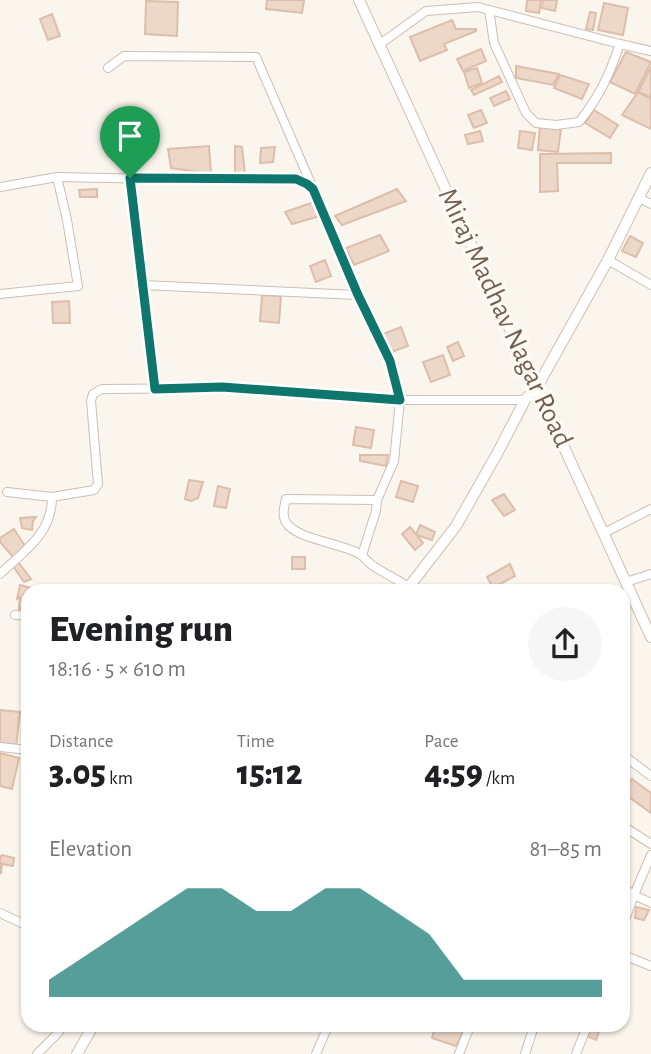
<!DOCTYPE html>
<meta charset="utf-8">
<style>
body{margin:0;font-family:"Alegreya Sans",sans-serif;background:#f6f6f6;color:#202124;height:100vh;display:flex;flex-direction:column;font-size:26px;white-space:nowrap}
*{box-sizing:border-box;margin:0}
p{font-size:23px;color:#757577}
.icon{flex:none;width:38px;height:38px;fill:none;stroke:currentColor;stroke-width:2;stroke-linecap:round;stroke-linejoin:round}
.map{position:relative;flex:1;overflow:hidden}
.side{position:absolute;left:21px;top:584px;width:609px;height:448px;display:flex;flex-direction:column;background:#fff;border-radius:21px;box-shadow:0 2px 5px #0004}
.side>*{flex:none}
.pin{position:absolute;display:grid;place-items:center;width:60px;height:60px;color:#fff;margin:-72px -30px;border-radius:50% 50% 50% 0;rotate:-45deg;box-shadow:0 0 7px #0007}
.pin .icon{rotate:45deg}
.round{display:grid;place-items:center;flex:none;width:74px;height:74px;border-radius:37px;background:#f6f6f6}
.head{display:flex;align-items:center;justify-content:space-between;height:119px;padding:0 28px}
h1{font-size:38px;font-weight:800;line-height:52px}
.metrics{display:grid;grid-template-columns:repeat(3,1fr);gap:10px;height:119px;padding:7px 28px}
.metrics div{display:grid;align-content:center}
.metrics b{font-size:35px;font-weight:800}
.metrics small{font-size:19px;font-weight:400}
.metrics p{font-size:19px}
.chart{height:196px;padding:14px 28px}
.chart p{display:flex;justify-content:space-between}
.chart svg{width:100%;height:126px;margin-top:7px;fill:#0f766e;opacity:.7}
.map>svg:first-child{display:block}
.building{fill:#edd7c8;stroke:#ddbeaa;stroke-width:2}
.lines{fill:none;stroke-linecap:round;stroke-linejoin:round}
.street-casing{stroke:#ccbeb4;stroke-width:10}
.secondary-casing{stroke:#cebfb2;stroke-width:12}
.street{stroke:#fff;stroke-width:8}
.secondary{stroke:#fff;stroke-width:10}
.route-casing{stroke:#fff;stroke-width:14}
.route{stroke:#0f766e;stroke-width:9}
.labels{text-anchor:middle;dominant-baseline:central;stroke-width:7;stroke-linejoin:round;paint-order:stroke}
.street-label{font-size:28px;fill:#745e52;stroke:#fdfaf3}
</style>
<div class="map">
<svg width="651" height="1054" viewBox="0 0 651 1054">
<rect width="100%" height="100%" fill="#fbf6ed"/>
<g class="building">
<polygon points="267,0 304,0 302,13 266,9"/>
<polygon points="527,0 541,0 539,13 526,11"/>
<polygon points="543,0 557,0 555,11 542,8"/>
<polygon points="146,1 178,2 177,36 145,34"/>
<polygon points="604,3 628,8 623,35 598,30"/>
<polygon points="590,12 596,13 593,30 586,29"/>
<polygon points="52,14 60,36 48,40 40,19"/>
<polygon points="452,20 456,29 476,29 476,31 444,44 447,50 420,61 410,37"/>
<polygon points="481,49 486,61 463,71 457,59"/>
<polygon points="626,52 651,62 635,94 610,82"/>
<polygon points="516,66 559,74 553,85 516,78"/>
<polygon points="651,67 651,97 638,92"/>
<polygon points="477,68 482,83 469,88 464,72"/>
<polygon points="560,75 589,84 582,99 554,88"/>
<polygon points="499,76 502,82 474,95 471,90"/>
<polygon points="506,91 510,99 494,106 490,98"/>
<polygon points="638,92 651,99 651,129 622,115"/>
<polygon points="481,110 487,123 474,128 468,115"/>
<polygon points="594,110 618,125 610,138 585,123"/>
<polygon points="540,125 561,128 558,152 538,150"/>
<polygon points="480,131 483,141 468,144 465,135"/>
<polygon points="520,131 535,133 532,150 518,148"/>
<polygon points="209,146 211,174 171,168 168,149"/>
<polygon points="235,146 242,147 245,174 235,174"/>
<polygon points="275,147 273,162 260,163 261,148"/>
<polygon points="611,153 611,163 557,163 558,191 540,192 540,154"/>
<polygon points="97,189 97,197 80,197 79,190"/>
<polygon points="397,189 406,201 342,225 335,216"/>
<polygon points="314,202 320,216 292,224 285,212"/>
<polygon points="380,235 389,251 354,265 346,248"/>
<polygon points="630,236 643,243 636,257 622,251"/>
<polygon points="325,260 331,276 316,282 310,266"/>
<polygon points="262,295 281,296 279,323 260,321"/>
<polygon points="69,301 70,323 53,323 52,302"/>
<polygon points="401,327 408,346 389,353 383,334"/>
<polygon points="458,342 464,356 453,361 447,347"/>
<polygon points="443,355 450,375 431,382 423,362"/>
<polygon points="356,427 374,430 371,448 353,445"/>
<polygon points="360,455 388,455 386,466 360,461"/>
<polygon points="189,480 203,482 198,498 191,501 185,499"/>
<polygon points="401,481 418,486 413,502 396,497"/>
<polygon points="218,486 230,489 226,508 214,506"/>
<polygon points="504,494 515,510 504,516 492,500"/>
<polygon points="36,517 33,521 32,530 22,528 20,518"/>
<polygon points="420,525 435,532 432,540 416,535"/>
<polygon points="410,527 423,543 415,550 402,534"/>
<polygon points="14,529 25,546 13,557 0,542 0,538"/>
<rect x="292" y="557" width="13" height="12"/>
<polygon points="19,563 31,579 24,582 13,566"/>
<polygon points="510,564 515,576 493,588 487,577"/>
<polygon points="20,585 31,588 30,592 28,592 25,610 19,609 20,597 17,599"/>
<polygon points="0,710 20,712 16,746 0,744"/>
<polygon points="0,753 19,758 12,789 0,786"/>
<polygon points="632,779 651,793 651,813 623,793"/>
<polygon points="2,855 14,858 13,866 2,864 1,874 0,857"/>
<polygon points="636,907 649,910 644,920 635,918"/>
<polygon points="435,1026 451,1026 465,1028 456,1046 432,1038"/>
<polygon points="589,1026 601,1026 596,1040 587,1036"/>
</g>
<g class="lines">
<g class="street-casing">
<g id="street">
<path d="M 489,10 L 494,43 L 526,113 L 536,123 L 556,125 L 579,122 C 600,96 609,75 620,44"/>
<polyline points="380,44 426,11 478,7 620,44 651,51"/>
<polyline points="108,68 124,56 256,57 312,186"/>
<polyline points="130,178 155,389"/>
<polyline points="0,187 57,177 207,180 296,179 307,184 313,189 357,295 390,361 400,400 394,461 377,500 376,511 362,555"/>
<polyline points="639,198 651,204"/>
<polyline points="608,260 651,285"/>
<polyline points="143,285 357,295"/>
<polyline points="0,294 78,286 67,220 57,177"/>
<polyline points="7,492 52,497 94,490 98,484 91,401 93,394 102,389 222,388 400,400 525,400"/>
<path d="M 377,500 L 286,499 C 284,507 281,518 288,525 C 302,540 340,543 360,554 C 364,557 368,562 372,565 C 386,575 402,581 415,592"/>
<polyline points="604,533 651,509"/>
<path d="M 0,574 C 24,551 52,534 52,497"/>
<polyline points="626,582 651,574"/>
<polyline points="15,615 28,616"/>
<polyline points="0,747 28,750"/>
<polyline points="623,755 651,776"/>
<polyline points="623,826 651,844"/>
<polyline points="651,855 634,895 651,903"/>
<polyline points="623,888 634,895 623,925"/>
<polyline points="0,913 28,926"/>
<polyline points="623,955 651,966"/>
<polyline points="37,1054 58,1033 62,1026"/>
<polyline points="316,1054 328,1026"/>
<polyline points="459,1054 470,1026"/>
<polyline points="525,1054 534,1026"/>
<polyline points="576,1054 587,1026"/>
</g>
</g>
<g class="secondary-casing">
<g id="secondary">
<polyline points="359,0 651,637"/>
<polyline points="405,592 456,526 498,452 525,400 537,387 608,260 651,173"/>
<polyline points="77,1054 93,1026"/>
</g>
</g>
<use href="#street" class="street"/>
<use href="#secondary" class="secondary"/>
</g>
<g class="lines">
<g class="route-casing">
<polygon id="route" points="130,178 296,179 307,184 313,189 358,295 390,361 400,400 222,387 155,389"/>
</g>
<use href="#route" class="route"/>
</g>
<g class="labels">
<g class="street-label">
<text transform="translate(505 318) rotate(65)">Miraj Madhav Nagar Road</text>
</g>
</g>
</svg>
<div class="pin" style="left:130px;top:178px;background:#1e9e55"><svg class="icon" aria-label="arrive" viewBox="0 0 24 24"><path d="M6 21V4h12l-3 4 3 4H6"/></svg></div>
<section class="side">
<div class="head"><div><h1>Evening run</h1><p>18:16 · 5 × 610 m</p></div><a class="round"><svg class="icon" aria-label="share" viewBox="0 0 24 24"><path d="M12 15V3M7 8l5-5 5 5M5 13v7h14v-7"/></svg></a></div>
<div class="metrics">
<div><p>Distance</p><b>3.05<small> km</small></b></div>
<div><p>Time</p><b>15:12</b></div>
<div><p>Pace</p><b>4:59<small> /km</small></b></div>
</div>
<div class="chart"><p><span>Elevation</span>81–85 m</p>
<svg viewBox="0 0 160 44" preserveAspectRatio="none"><path d="M0 44V38L10 30L20 22L30 14L40 6L50 6L60 14L70 14L80 6L90 6L100 14L110 22L120 38L130 38L140 38L150 38L160 38V44z"/></svg>
</div>
</section>
</div>
